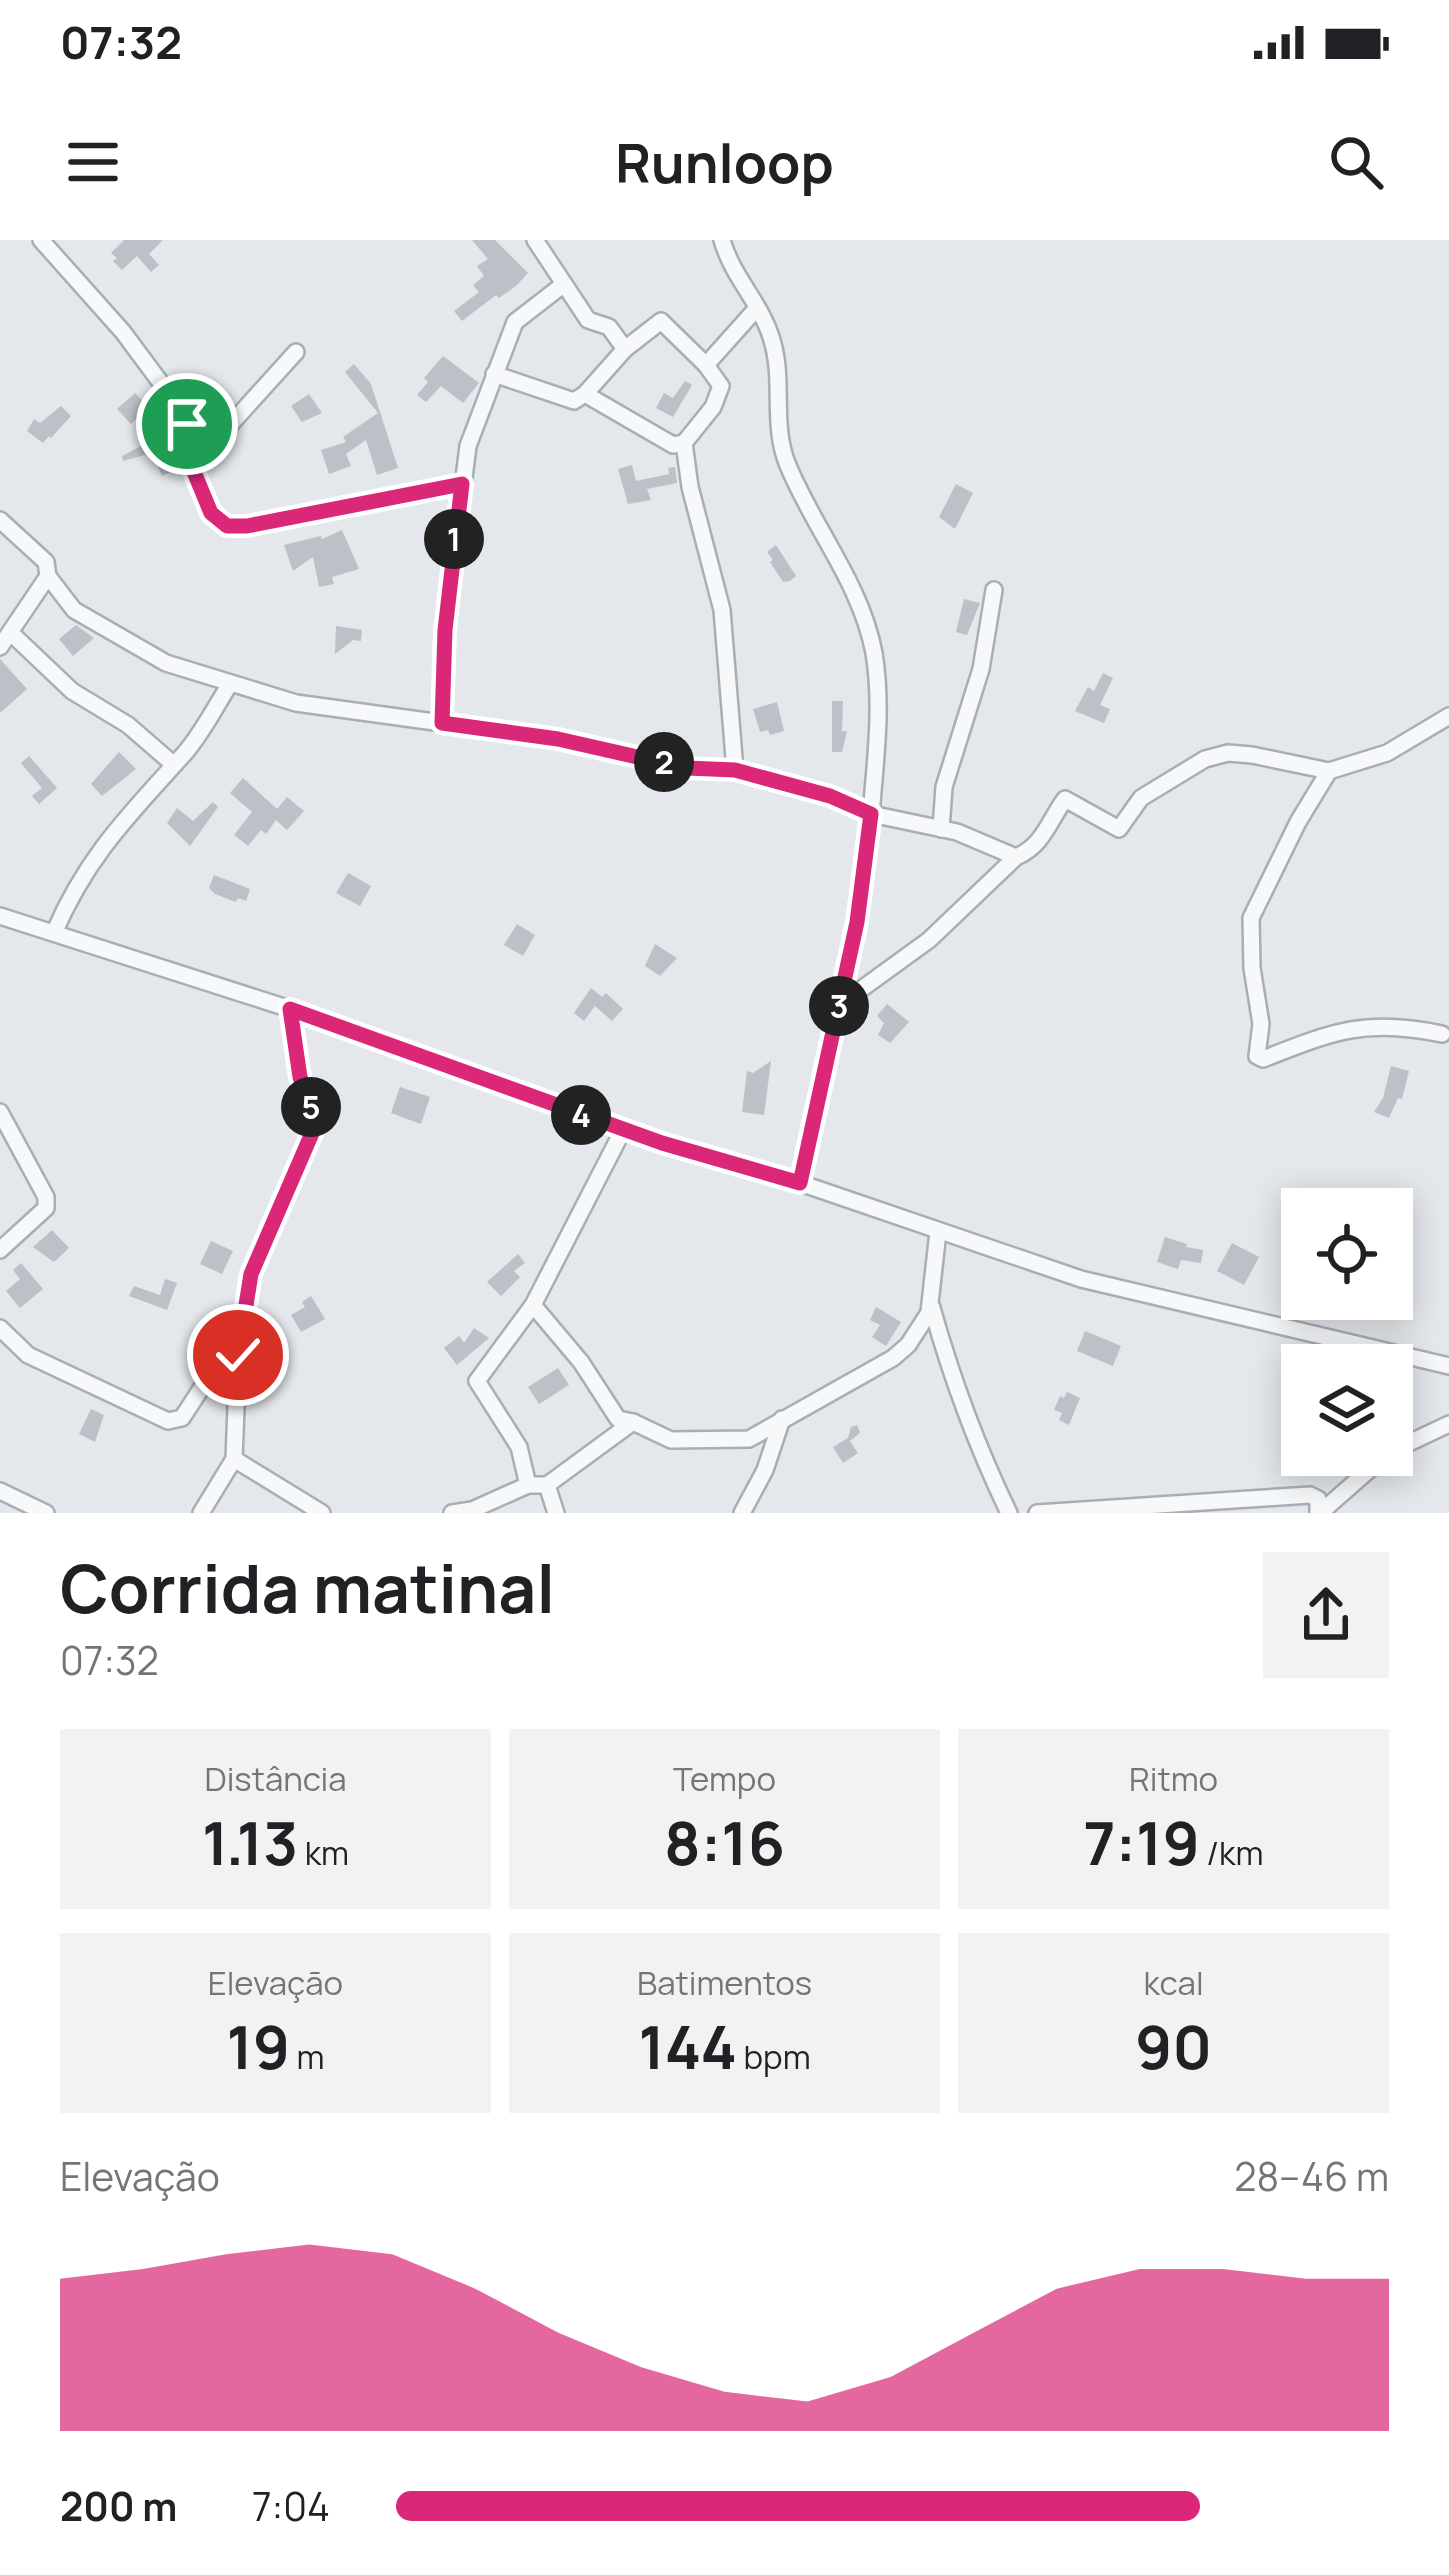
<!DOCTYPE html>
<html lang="pt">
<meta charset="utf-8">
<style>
body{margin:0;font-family:Manrope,sans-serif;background:#f2f2f2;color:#202124;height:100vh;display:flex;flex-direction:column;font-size:45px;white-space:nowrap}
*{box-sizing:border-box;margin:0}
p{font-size:39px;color:#757577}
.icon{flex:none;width:66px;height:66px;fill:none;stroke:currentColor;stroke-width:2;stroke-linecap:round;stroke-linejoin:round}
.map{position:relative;height:1273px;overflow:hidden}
.panel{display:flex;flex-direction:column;background:#fff;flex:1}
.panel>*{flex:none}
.controls{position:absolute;left:1281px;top:948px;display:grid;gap:24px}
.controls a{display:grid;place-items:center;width:132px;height:132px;border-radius:0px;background:#fff;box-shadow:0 6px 30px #0003;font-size:60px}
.pin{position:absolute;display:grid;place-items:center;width:102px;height:102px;color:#fff;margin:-51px;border:6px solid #fff;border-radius:50%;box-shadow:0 3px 12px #0007}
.km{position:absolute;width:60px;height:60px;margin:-30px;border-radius:50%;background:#222;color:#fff;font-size:33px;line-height:60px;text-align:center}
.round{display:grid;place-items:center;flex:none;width:126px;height:126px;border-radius:0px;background:#f2f2f2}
.overview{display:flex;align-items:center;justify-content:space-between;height:204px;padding:0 60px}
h1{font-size:66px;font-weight:700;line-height:90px}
.metrics{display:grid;grid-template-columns:repeat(3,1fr);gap:18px;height:204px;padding:12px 60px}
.metrics div{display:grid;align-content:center;border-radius:0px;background:#f2f2f2;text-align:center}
.metrics b{font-size:60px;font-weight:700}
.metrics small{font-size:33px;font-weight:400}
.metrics p{font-size:33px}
.chart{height:336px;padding:24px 60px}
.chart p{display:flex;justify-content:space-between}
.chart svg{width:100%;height:216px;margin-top:12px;fill:#db2777;opacity:.7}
ul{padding:0 60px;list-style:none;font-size:39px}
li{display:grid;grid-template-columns:192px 144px 1fr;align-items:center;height:90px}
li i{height:30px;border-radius:15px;background:#db2777}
.status{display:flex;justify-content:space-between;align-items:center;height:84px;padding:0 60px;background:#fff;direction:ltr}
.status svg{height:33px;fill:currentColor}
header{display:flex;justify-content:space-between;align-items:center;height:156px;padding:0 60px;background:#fff;font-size:54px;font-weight:700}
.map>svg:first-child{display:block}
.building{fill:#bbc1c7}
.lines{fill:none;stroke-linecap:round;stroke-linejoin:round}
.minor-casing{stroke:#a9aeb5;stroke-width:20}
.minor{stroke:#f6f8f9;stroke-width:15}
.route-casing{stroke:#fff;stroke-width:24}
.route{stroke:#db2777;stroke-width:15}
</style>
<div class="status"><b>07:32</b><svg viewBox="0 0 49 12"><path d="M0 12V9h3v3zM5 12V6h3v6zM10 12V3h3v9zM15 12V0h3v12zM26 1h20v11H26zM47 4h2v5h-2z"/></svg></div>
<header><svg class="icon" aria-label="menu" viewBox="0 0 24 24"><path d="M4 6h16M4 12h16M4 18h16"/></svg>Runloop<svg class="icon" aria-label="search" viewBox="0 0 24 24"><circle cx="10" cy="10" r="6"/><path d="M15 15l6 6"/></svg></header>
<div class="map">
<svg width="1449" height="1273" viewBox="0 0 1449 1273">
<rect width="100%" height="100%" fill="#e4e7eb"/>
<g class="building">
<polygon points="124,0 163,0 149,14 159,25 151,32 137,16 122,30 113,21 117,18 111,13"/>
<polygon points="472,0 495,0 528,33 516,46 499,58 496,55 462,81 454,71 479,52 473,45 484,36 477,26 488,19"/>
<polygon points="443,116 479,143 463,163 441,146 426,162 417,155 428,142 424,138"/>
<polygon points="354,124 371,144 398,228 377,235 366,200 346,214 351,226 329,234 321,210 346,202 343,197 378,173 345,132"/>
<polygon points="685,141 692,145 673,177 656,168 664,153 673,158"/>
<polygon points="135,153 149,168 131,184 117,169"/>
<polygon points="309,154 322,173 302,182 291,166"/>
<polygon points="61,166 71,176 51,198 49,196 43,203 27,191 34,179 40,183"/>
<polygon points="165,185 170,185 177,202 180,228 162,236 152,213 123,221 122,216 145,204"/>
<polygon points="632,225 636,241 669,234 668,228 675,227 677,243 647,249 651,260 628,264 618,229"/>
<polygon points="956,244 973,253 955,289 939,277"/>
<polygon points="342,290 359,329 332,337 334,344 319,347 313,317 293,331 284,305 321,296 322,299"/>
<polygon points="776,305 796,336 790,341 783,342 770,322 773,320 767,312"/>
<polygon points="964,359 980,363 967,395 956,392"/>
<polygon points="76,385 94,398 73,416 59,399"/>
<polygon points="336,386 362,390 361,401 353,400 335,414"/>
<polygon points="0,419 27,449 0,473"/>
<polygon points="1103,433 1113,438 1100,465 1110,469 1104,483 1075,471 1088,447 1094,451"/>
<polygon points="832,461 843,461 842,491 847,491 842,512 832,512"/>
<polygon points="777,462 784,491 770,495 768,490 760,492 753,469"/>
<polygon points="119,512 136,529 102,556 91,544"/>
<polygon points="29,516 57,548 39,564 32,556 42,548 21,523"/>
<polygon points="243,538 277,569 287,557 304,571 287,590 276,580 266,594 261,590 248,606 234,595 252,572 230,553"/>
<polygon points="213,562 218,567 190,606 167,583 177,568 193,581"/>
<polygon points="348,633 371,646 360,666 336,653"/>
<polygon points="214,635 250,649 246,661 238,658 236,662 215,654 209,648"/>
<polygon points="517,684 535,695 523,716 504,705"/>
<polygon points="655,704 677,718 660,736 645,726"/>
<polygon points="591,748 602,757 606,753 623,769 612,781 595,766 584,781 574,773"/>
<polygon points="887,764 909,782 890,803 878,795 884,783 877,776"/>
<polygon points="771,821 764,875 742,872 747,831 753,833"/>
<polygon points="1391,826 1409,831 1402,859 1398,858 1389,878 1374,872 1383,858"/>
<polygon points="400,847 430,857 421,884 391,873"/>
<polygon points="52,990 69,1008 54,1022 33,1007"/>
<polygon points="1165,997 1187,1004 1186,1007 1203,1010 1201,1023 1181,1020 1178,1029 1157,1022"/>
<polygon points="211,1001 233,1011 222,1034 200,1024"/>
<polygon points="1232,1003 1259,1017 1244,1045 1217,1031"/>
<polygon points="518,1014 525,1023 514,1031 520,1037 501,1056 487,1042"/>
<polygon points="21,1023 43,1049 20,1068 6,1051 20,1039 13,1030"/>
<polygon points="165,1039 177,1043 167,1070 129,1056 134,1046 160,1055"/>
<polygon points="311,1056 325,1079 301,1092 291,1075 305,1067 302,1062"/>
<polygon points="876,1067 901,1082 886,1106 872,1097 880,1085 870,1080"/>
<polygon points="474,1088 489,1098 457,1125 444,1108 459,1096 464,1103"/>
<polygon points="1085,1091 1121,1106 1113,1126 1077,1111"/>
<polygon points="558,1128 569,1145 539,1164 528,1147"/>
<polygon points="1067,1152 1080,1158 1069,1185 1059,1180 1062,1173 1054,1170 1060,1156 1064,1158"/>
<polygon points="91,1169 104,1175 95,1202 79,1194"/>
<polygon points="857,1185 860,1193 850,1201 858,1213 843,1223 833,1207 848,1198 851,1187"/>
</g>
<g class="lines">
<g class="minor-casing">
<g id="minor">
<polyline points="41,0 123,92 169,154 187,184 192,227 211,273 227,286 247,286 462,244"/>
<polyline points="535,0 588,80 609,87 625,109"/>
<path d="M 722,0 C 732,36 760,62 771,97 C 785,138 771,182 787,223 C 812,286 861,343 874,413 C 883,468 875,521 871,576 C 859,700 826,821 800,943"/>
<polyline points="494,134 574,161 585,154 625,109 661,81 706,125"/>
<polyline points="585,154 673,205 684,203"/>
<polyline points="188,211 220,196 296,112"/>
<polyline points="0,280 46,322 48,336 74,370 166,423 296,463 558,499 686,528 735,530 830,556 871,574 957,592 1016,617"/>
<polyline points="12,394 72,451 128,485 173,524"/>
<polyline points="0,407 48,336"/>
<polyline points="442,483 445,390 468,206 515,82 564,44"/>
<polyline points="735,530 722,370 690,247 684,203 713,167 721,146 706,125 757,68"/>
<path d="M 1329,531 L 1298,582 L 1251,678 L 1252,728 L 1261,784 L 1257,816 L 1263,819 C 1334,791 1366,778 1442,794"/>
<polyline points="941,589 944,547 981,429 994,350"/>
<polyline points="0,676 290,769 662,903 800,943 1081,1039 1449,1126"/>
<path d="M 54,693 C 87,616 129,575 184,514 C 202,494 215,467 230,444"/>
<path d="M 838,766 L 929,700 L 1016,617 C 1043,606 1049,581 1065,559 L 1119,589 L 1141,558 L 1205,519 L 1228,513 L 1252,515 L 1329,531 L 1387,513 L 1449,476"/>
<polyline points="0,872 46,957 46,968 0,1010"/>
<path d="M 938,992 L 929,1072 L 932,1068 C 952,1139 977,1207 1009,1273"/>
<polyline points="533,1065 581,1122 618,1179 633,1182 671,1200 749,1199 893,1118 908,1105 932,1068"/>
<polyline points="0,1088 28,1115 168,1181 182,1178 210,1135 221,1132 238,1115"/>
<polyline points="1392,1211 1449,1184"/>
<polyline points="234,1219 322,1273"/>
<polyline points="528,1245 519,1207 477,1141 533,1065 623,890"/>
<polyline points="547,1245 556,1273"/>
<polyline points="0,1251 46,1273"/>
<polyline points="201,1273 234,1219 238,1115 251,1034 316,884 300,837 290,769"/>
<polyline points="452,1273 472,1270 528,1245 547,1245 633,1182"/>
<polyline points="742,1273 765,1230 782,1179"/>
<polyline points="1037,1273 1310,1255 1318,1259 1318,1273"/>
<polyline points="1320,1273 1386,1215"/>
</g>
</g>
<use href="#minor" class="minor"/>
</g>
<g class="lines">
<g class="route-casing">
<polyline id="route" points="187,184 192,227 211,273 227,286 247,286 462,244 445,390 442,483 558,499 686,528 735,530 830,556 871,574 857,682 800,943 662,903 290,769 300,837 316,884 251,1034 238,1115"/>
</g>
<use href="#route" class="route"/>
</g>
</svg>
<div class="controls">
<a><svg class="icon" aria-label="locate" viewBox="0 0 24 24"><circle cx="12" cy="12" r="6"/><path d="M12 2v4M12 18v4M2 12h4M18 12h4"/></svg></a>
<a><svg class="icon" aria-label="layers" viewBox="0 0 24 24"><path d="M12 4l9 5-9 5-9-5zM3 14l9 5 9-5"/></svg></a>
</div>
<div class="pin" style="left:187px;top:184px;background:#1e9e55"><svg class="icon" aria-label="arrive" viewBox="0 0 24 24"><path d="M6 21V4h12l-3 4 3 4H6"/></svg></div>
<div class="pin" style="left:238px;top:1115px;background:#d93025"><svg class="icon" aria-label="check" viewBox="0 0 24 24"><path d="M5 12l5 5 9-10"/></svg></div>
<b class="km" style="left:454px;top:299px">1</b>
<b class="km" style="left:664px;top:522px">2</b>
<b class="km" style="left:839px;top:766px">3</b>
<b class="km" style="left:581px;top:875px">4</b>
<b class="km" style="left:311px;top:867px">5</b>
</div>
<section class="panel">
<div class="overview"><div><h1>Corrida matinal</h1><p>07:32</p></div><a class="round"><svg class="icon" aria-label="share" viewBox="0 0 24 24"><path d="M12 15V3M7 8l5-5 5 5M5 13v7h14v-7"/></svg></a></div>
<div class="metrics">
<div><p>Distância</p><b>1.13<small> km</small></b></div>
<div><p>Tempo</p><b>8:16</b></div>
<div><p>Ritmo</p><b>7:19<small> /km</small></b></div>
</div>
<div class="metrics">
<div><p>Elevação</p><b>19<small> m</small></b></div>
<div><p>Batimentos</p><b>144<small> bpm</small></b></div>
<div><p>kcal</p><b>90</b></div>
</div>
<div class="chart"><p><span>Elevação</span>28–46 m</p>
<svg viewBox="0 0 160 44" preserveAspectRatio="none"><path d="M0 44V13L10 11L20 8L30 6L40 8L50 15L60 24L70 31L80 36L90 38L100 33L110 24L120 15L130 11L140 11L150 13L160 13V44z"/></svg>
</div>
<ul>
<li><b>200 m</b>7:04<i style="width:81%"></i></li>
</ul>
</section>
